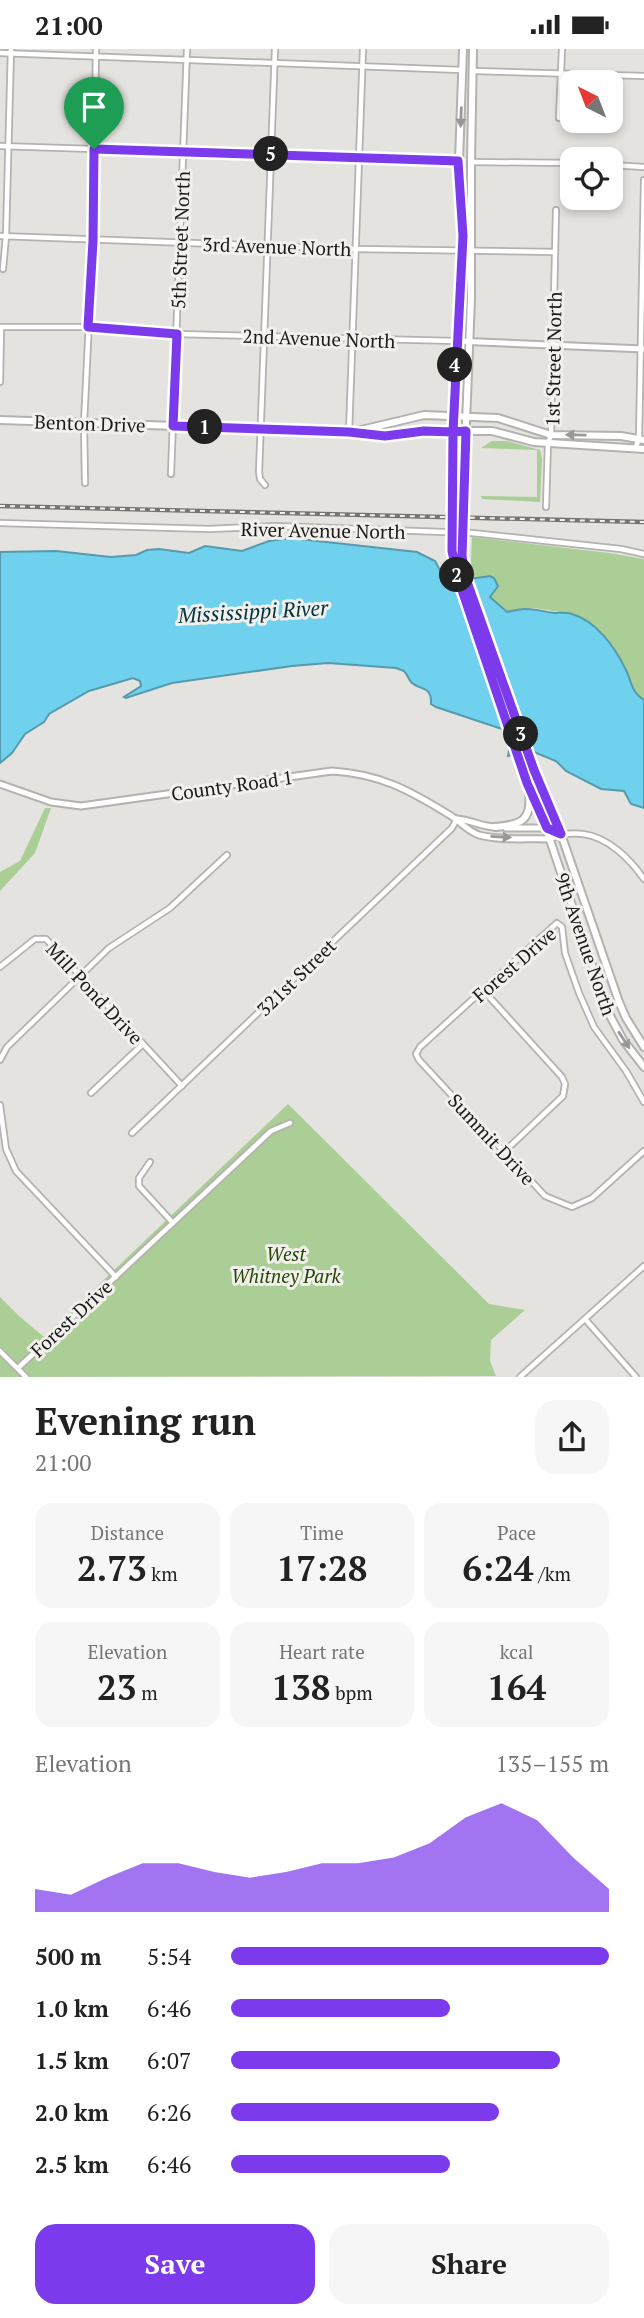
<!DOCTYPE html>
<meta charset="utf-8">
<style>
body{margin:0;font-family:"PT Serif",serif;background:#f6f6f6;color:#222;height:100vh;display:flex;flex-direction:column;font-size:26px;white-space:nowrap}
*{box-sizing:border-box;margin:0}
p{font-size:23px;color:#767676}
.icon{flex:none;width:38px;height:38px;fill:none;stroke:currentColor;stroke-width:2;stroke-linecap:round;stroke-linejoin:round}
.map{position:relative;height:1328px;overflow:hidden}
.drawer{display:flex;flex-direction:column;background:#fff;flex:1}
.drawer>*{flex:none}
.needle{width:46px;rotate:318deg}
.buttons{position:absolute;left:560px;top:21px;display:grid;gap:14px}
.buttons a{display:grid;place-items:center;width:63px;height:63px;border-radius:14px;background:#fff;box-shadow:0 4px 10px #0003;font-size:35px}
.pin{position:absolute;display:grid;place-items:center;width:60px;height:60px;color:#fff;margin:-72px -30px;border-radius:50% 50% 50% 0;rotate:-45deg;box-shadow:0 0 7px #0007}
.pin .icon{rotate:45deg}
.km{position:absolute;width:35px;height:35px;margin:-18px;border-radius:50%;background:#222;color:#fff;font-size:19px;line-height:35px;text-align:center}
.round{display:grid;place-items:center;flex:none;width:74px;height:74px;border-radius:21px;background:#f6f6f6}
.head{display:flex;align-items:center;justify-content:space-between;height:119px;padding:0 35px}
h1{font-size:38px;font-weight:800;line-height:52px}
.metrics{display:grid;grid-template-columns:repeat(3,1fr);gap:10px;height:119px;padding:7px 35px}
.metrics div{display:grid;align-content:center;border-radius:18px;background:#f6f6f6;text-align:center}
.metrics b{font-size:35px;font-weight:800}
.metrics small{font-size:19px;font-weight:400}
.metrics p{font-size:19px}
.chart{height:196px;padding:14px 35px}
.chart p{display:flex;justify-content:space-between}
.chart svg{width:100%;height:126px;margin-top:7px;fill:#7c3aed;opacity:.7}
.button{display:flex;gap:14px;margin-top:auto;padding:14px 35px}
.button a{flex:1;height:80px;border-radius:21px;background:#7c3aed;color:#fff;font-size:28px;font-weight:800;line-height:80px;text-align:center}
.button a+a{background:#f6f6f6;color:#222}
ul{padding:0 35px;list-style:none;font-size:23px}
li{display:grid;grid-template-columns:112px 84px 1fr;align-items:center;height:52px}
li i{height:18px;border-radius:9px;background:#7c3aed}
.status{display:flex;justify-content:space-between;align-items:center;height:49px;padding:0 35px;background:#fff;direction:ltr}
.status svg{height:19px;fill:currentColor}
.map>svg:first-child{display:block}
.green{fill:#aace95}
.water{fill:#6fd1ed;stroke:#569aad;stroke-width:2}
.pier{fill:#e4e3df}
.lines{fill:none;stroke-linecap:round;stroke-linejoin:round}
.minor-casing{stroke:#b3b2af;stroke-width:8}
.tertiary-casing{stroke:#b3b2af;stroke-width:9}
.secondary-casing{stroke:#b3b2af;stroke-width:10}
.minor{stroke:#fff;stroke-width:4.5}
.tertiary{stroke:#fff;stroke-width:5}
.secondary{stroke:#fff;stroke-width:6}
.rail-casing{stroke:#757472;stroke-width:4.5}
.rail{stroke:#f1f0ec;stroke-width:2;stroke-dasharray:5;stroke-linecap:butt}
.secondary-bridge-casing{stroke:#b3b2af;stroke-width:10;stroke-linecap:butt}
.secondary-bridge{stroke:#fff;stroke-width:6}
.oneway{fill:#989898}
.route-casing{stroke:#fff;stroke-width:14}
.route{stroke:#7c3aed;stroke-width:9}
.labels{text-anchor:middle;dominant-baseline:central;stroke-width:6;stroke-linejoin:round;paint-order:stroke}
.street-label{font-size:19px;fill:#1b1a19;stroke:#f1f0ec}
.park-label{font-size:19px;font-style:italic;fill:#244902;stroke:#f1f0ec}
.water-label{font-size:21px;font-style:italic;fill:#03333f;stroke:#f1f0ec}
</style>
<div class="status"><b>21:00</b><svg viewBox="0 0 49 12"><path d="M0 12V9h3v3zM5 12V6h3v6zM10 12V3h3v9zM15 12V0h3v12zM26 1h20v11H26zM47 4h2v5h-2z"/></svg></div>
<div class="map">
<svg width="644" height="1328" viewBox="0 0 644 1328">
<rect width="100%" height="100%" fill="#e4e3df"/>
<g class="green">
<polygon points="492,392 507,392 540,401 542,410 540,453 482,450 481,447 537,448 537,401 481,399"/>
<polygon points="472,488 609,504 644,510 644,651 634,644 626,619 611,595 589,574 573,565 534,559 507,563 490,548 480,530 474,530 471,512"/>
<polygon points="45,759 51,759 35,804 0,842 0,823 20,812"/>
<polygon points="288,1055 489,1255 525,1261 491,1291 490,1312 496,1327 0,1328 0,1248 19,1267 44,1288"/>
</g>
<path class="water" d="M 290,489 L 417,503 L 435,512 L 441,523 L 470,530 L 490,527 L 494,529 L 498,537 L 490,548 L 507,563 C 531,557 532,561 555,564 C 561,564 566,563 572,565 C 596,572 614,597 625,619 C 632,632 630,642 644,651 L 644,759 L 631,755 L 624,742 L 601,740 L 566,722 L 556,712 L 534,703 L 520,703 L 508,707 L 510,696 L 505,681 L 436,658 L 431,655 C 432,636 420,642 411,633 C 408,629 407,625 404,622 L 396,619 L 328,614 L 292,617 L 172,634 L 126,649 L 124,648 L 141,637 L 140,632 L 133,629 L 89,642 L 49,665 L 44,673 L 25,685 L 12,704 L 0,714 L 0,503 L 56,502 L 111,508 L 136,506 L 147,501 L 159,500 L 189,504 L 205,497 L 242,502 L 269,492 Z"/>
<polygon class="pier" points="450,521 473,527 536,708 524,706 516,709 475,595 472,594 472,587"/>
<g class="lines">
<g class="minor-casing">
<g id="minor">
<polyline points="0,4 462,21"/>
<polyline points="473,22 644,27"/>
<polyline points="559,69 562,0"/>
<polyline points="0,97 459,112"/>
<polyline points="471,113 572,114"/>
<polyline points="611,116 644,118"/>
<polyline points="0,187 355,200 555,203"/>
<polyline points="3,220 6,187 11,0"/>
<polyline points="0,278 88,278 177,285 456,292"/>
<polyline points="0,333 1,278"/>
<polyline points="349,383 363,0"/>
<polyline points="636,398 639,389 644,131"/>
<polyline points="171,425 187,0"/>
<polyline points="85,434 84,374 93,192 96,0"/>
<polyline points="265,436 260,430 259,423 275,0"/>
<polyline points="546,458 548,394 551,386 556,161"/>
<polyline points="0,474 210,480 275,477 472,484 621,500 644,505"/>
<path d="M 561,785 C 568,785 576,784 583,785 C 608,788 630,810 644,830"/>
<polyline points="0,918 35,890 46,890 182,1037"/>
<polyline points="483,941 562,1028 565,1035 563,1047 504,1103"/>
<polyline points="0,1011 7,998 109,899 170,859 227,806"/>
<polyline points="91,1044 143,995"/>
<polyline points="644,1053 626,1022 594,978 579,944 565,904 562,878 557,874 420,998 416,1005 419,1011 545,1147 572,1158 592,1149 644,1102"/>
<polyline points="0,1056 6,1100 16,1122 116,1228"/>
<polyline points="132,1084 452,779 457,770"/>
<polyline points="150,1113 139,1129 139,1137 173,1174"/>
<polyline points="585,1270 636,1328"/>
<polyline points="0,1302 26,1328"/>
<polyline points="18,1319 271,1082 290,1074"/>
<polyline points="520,1328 644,1217"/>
</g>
</g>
<g class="tertiary-casing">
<g id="tertiary">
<polyline points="456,292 644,300"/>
<path d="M 0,735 L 51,753 L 81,757 L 332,722 C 380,725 409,741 448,765 C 459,771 467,782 479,786 C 501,792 528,789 550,790 L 561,785"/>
<path d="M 457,770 C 471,771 482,778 496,778"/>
<polyline points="506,779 546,779 561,785"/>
</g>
</g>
<g class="secondary-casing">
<g id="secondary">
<polyline points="0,371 348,383 385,387 423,382 492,382 534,393 644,400"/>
<polyline points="361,381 424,366 498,369 551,386 621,387 644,391"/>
<polyline points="453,397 456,292 463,187 459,112 463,0"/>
<polyline points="465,398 471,250 471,113 473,0"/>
<polyline points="485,606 528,734 546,779 607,961 623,991 644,1018"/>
<polyline points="495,610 534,721 561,785 619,953 626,969 644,998"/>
<path d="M 495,778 C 522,776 532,771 529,743"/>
</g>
</g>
<use href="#minor" class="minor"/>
<use href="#tertiary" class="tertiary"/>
<use href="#secondary" class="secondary"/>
<g class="rail-casing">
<polyline id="rail" points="0,457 644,473"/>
</g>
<use href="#rail" class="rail"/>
<g class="secondary-bridge-casing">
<g id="secondary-bridge">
<polyline points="453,397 452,502 458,529 485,606"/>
<polyline points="465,398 462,507 466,530 495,610"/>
</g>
</g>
<use href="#secondary-bridge" class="secondary-bridge"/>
</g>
<defs><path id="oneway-solid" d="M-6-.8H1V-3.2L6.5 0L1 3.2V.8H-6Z" transform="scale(1.75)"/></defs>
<g class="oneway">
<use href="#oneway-solid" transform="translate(461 68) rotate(92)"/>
<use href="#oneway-solid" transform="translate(576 386) rotate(-179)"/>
<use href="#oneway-solid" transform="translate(501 788) rotate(3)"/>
<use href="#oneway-solid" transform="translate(624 991) rotate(57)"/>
</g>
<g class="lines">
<g class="route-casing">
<polyline id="route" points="94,100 93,192 88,278 177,285 173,377 349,383 385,387 424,382 453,383 452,502 458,529 527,734 547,779 561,785 534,721 466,530 462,507 466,382 453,383 463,187 458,112 94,100"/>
</g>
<use href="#route" class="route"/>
</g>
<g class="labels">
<g class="street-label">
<text transform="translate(180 191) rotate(-88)">5th Street North</text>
<text transform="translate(277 197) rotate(2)">3rd Avenue North</text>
<text transform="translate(319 289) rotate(2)">2nd Avenue North</text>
<text transform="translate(553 310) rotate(-89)">1st Street North</text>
<text transform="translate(90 374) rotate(2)">Benton Drive</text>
<text transform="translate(323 481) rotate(1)">River Avenue North</text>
<text transform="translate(232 736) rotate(-8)">County Road 1</text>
<text transform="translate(586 895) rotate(71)">9th Avenue North</text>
<text transform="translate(514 915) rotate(-41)">Forest Drive</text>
<text transform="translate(296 928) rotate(-44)">321st Street</text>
<text transform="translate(95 944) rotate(47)">Mill Pond Drive</text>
<text transform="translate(492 1090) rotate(47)">Summit Drive</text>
<text transform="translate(71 1269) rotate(-43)">Forest Drive</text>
</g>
<g class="park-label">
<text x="286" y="1204">West<tspan x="286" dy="22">Whitney Park</tspan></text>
</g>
<g class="water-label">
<text transform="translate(253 562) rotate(-3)">Mississippi River</text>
</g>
</g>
</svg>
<div class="buttons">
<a><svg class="needle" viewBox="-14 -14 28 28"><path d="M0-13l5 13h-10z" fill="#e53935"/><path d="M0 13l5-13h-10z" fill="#767676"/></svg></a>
<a><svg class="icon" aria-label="locate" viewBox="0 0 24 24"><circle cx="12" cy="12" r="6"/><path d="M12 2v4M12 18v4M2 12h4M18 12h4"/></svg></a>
</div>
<div class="pin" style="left:94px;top:100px;background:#1e9e55"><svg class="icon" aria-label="arrive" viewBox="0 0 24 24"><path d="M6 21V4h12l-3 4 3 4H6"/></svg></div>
<b class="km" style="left:205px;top:378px">1</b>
<b class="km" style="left:457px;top:526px">2</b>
<b class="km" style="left:521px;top:685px">3</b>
<b class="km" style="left:455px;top:316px">4</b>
<b class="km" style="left:271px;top:105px">5</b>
</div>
<section class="drawer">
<div class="head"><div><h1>Evening run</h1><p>21:00</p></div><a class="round"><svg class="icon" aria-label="share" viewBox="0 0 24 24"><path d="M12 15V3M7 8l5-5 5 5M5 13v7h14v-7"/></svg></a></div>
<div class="metrics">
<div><p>Distance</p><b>2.73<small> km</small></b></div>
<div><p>Time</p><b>17:28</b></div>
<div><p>Pace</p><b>6:24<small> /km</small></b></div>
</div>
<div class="metrics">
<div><p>Elevation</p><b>23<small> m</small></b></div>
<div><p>Heart rate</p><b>138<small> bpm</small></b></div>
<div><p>kcal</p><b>164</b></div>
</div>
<div class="chart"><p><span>Elevation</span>135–155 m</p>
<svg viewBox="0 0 160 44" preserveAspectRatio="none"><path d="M0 44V36L10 38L20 32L30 27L40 27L50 30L60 32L70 30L80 27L90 27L100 25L110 20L120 11L130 6L140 12L150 25L160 36V44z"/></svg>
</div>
<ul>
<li><b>500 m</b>5:54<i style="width:100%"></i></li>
<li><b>1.0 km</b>6:46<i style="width:58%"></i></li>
<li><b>1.5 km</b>6:07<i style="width:87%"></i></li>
<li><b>2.0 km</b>6:26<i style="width:71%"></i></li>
<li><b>2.5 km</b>6:46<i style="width:58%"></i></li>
</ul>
<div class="button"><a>Save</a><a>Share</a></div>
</section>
